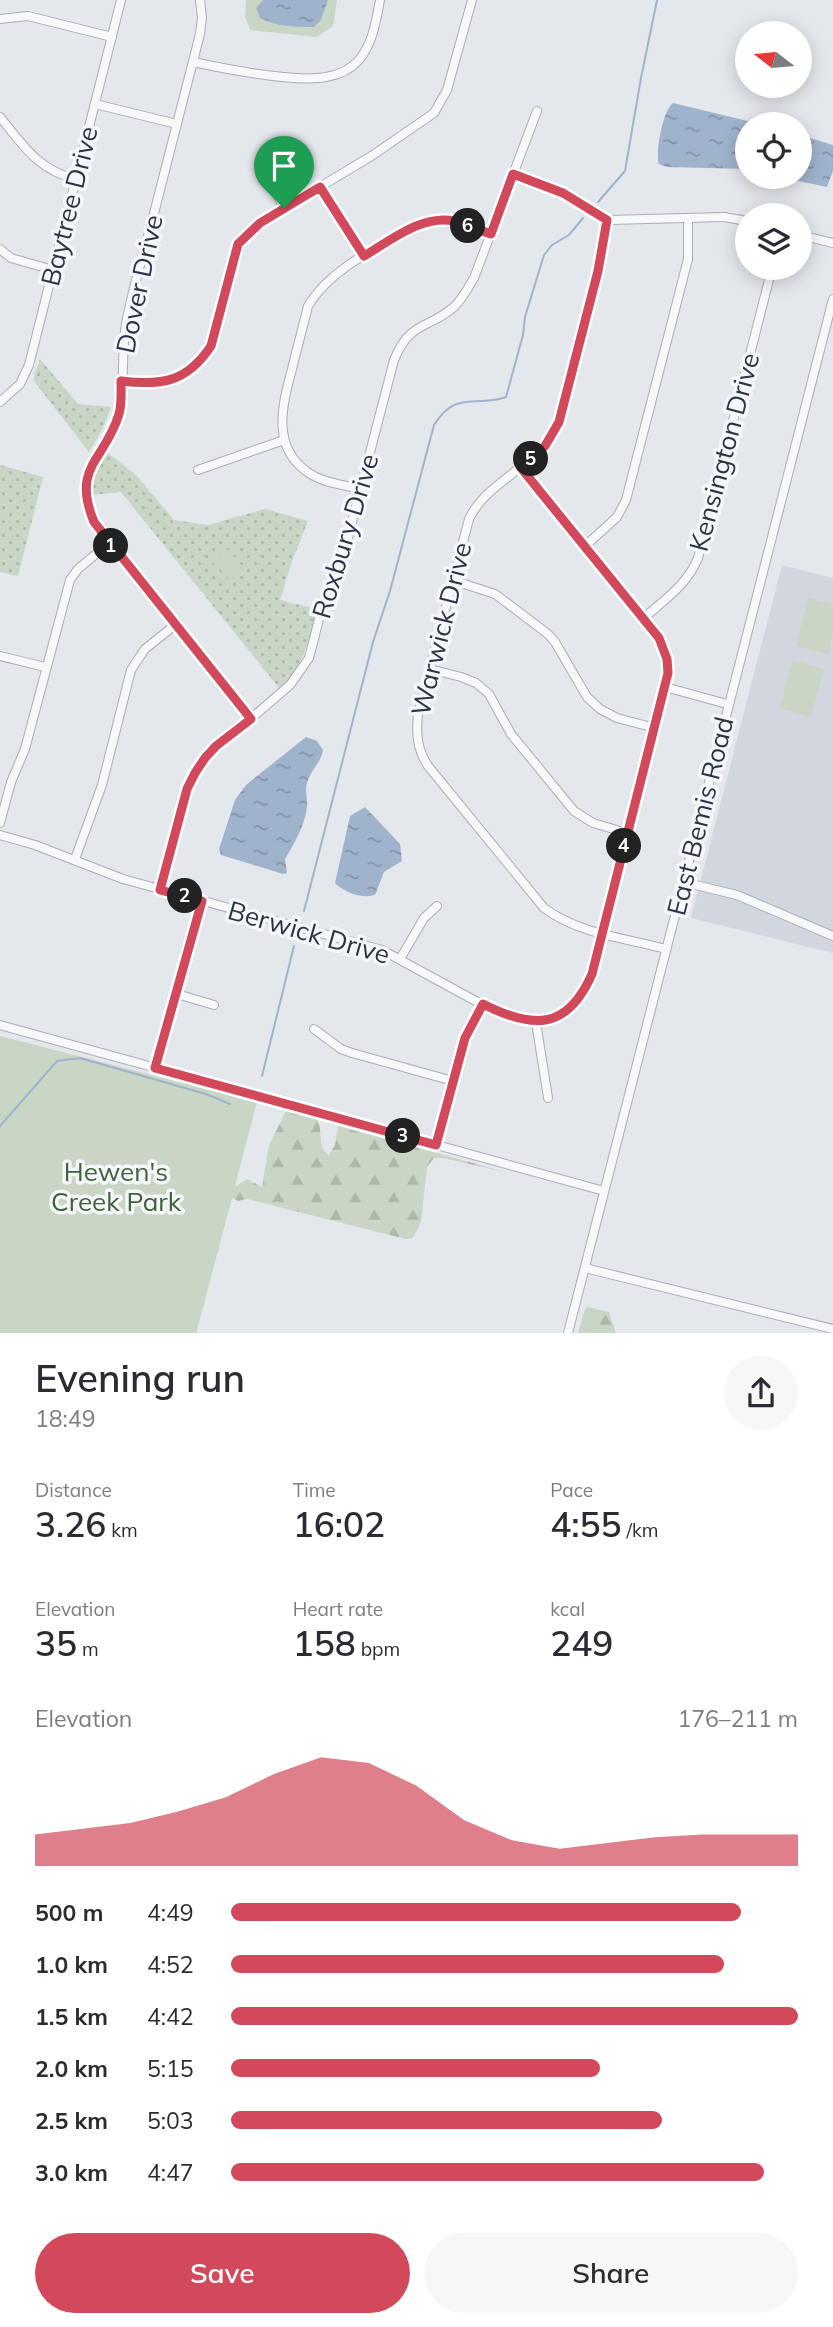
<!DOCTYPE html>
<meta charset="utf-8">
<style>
body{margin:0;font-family:Mulish,sans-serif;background:#f7f7f7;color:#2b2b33;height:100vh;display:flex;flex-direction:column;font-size:26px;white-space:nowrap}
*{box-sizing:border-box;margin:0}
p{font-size:23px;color:#7c7c81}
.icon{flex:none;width:38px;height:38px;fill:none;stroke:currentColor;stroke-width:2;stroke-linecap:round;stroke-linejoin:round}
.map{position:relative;height:1333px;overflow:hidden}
.sheet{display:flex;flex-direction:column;background:#fff;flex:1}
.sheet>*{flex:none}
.needle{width:46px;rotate:286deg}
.controls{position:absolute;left:735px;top:21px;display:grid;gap:14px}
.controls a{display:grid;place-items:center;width:77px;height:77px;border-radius:50%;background:#fff;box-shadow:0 4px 18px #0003;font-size:35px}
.pin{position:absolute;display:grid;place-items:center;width:60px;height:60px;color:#fff;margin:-72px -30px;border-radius:50% 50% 50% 0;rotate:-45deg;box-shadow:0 0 7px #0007}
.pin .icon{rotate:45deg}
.km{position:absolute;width:35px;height:35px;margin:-18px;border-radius:50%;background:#222;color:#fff;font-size:19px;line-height:35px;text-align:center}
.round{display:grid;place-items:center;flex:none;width:74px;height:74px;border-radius:37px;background:#f7f7f7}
.overview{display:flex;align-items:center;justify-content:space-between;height:119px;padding:0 35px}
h1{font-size:38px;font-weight:600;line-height:52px}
.metrics{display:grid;grid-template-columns:repeat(3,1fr);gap:10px;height:119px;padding:7px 35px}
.metrics div{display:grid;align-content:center}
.metrics b{font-size:35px;font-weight:600}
.metrics small{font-size:19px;font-weight:400}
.metrics p{font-size:19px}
.chart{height:196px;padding:14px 35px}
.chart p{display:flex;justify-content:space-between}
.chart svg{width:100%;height:126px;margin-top:7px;fill:#d1495b;opacity:.7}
.action{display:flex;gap:14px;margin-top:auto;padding:14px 35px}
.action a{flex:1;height:80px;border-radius:42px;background:#d1495b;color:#fff;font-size:28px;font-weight:600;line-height:80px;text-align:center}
.action a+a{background:#f7f7f7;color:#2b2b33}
ul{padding:0 35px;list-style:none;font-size:23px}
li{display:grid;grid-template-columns:112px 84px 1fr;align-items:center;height:52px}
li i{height:18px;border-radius:9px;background:#d1495b}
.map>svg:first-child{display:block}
.built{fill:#d2d6de}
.grass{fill:url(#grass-dots)}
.forest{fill:url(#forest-firs)}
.park{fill:#c9d6c5}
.water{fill:url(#water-ripples)}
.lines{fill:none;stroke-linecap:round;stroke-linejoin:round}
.stream{stroke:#9fb4cc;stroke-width:2}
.minor-casing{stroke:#a9aeb7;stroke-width:10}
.minor{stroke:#f7f8fa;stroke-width:8}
.route-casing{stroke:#fff;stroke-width:14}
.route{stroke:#d1495b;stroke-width:9}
.labels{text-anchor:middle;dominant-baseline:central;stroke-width:7;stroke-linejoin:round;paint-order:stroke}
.street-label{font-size:26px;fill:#2b3445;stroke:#f4f6f9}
.park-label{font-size:26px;fill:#3f6138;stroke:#f4f6f9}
</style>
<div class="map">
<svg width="833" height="1333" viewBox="0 0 833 1333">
<defs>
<pattern id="grass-dots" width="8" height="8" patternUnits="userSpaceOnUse" patternTransform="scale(1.75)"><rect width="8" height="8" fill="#c9d6c5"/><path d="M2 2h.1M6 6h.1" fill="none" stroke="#adb8ab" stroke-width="1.8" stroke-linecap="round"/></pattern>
<pattern id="forest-firs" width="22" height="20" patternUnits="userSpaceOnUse" patternTransform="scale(1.75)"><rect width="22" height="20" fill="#c9d6c5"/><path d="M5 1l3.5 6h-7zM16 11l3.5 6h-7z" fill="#adb8ab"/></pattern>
<pattern id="water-ripples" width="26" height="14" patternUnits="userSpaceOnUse" patternTransform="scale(1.75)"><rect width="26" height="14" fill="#9fb4cc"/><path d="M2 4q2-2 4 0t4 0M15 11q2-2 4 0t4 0" fill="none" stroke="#8293a7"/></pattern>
</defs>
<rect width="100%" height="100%" fill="#e4e7ec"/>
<polygon class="built" points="782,565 833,578 833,953 691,918"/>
<g class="grass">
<polygon points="40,359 78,404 111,407 103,428 89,452 33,380"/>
<path d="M 105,451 L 136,475 L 174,520 L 208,525 L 265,509 L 308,521 L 291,564 L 280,600 L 317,609 C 309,640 304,666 280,689 L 121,492 L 90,495 L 92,476 Z"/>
<polygon points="0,465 43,477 18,576 0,572"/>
</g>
<g class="forest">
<path d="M 0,1039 L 238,1172 L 235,1187 L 247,1179 L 262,1187 L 269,1145 L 286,1111 L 317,1119 C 324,1131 316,1147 329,1155 L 335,1145 L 338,1126 L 509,1173 L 443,1158 L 434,1158 L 427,1167 L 421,1222 L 413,1238 L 406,1239 L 247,1199 L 238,1201 L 232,1198 L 196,1333 L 0,1333 Z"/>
<polygon points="588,1307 609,1312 616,1333 578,1333 585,1309"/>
</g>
<g class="park">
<polygon points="246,0 337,0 333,26 317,37 250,30 245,16"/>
<polygon points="227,549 245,569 235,581 230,583 225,574 212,562 213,559 221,555"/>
<polygon points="808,598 833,604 833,636 828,654 796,646"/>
<polygon points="792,660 824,669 811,717 780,708"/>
<polygon points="0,1036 257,1102 196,1333 0,1333"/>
</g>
<g class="water">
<path d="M 263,0 L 328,0 L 321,20 L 314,27 C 295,27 277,27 260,18 L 256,8 Z"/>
<path d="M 673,103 L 760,124 L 747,124 L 747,169 L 667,167 L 659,164 C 655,152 663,110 673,103 Z"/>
<polygon points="800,135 833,145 833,171 827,187 780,177 800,177"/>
<path d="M 306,737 L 317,741 L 323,750 C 321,762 312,769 308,780 C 304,790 308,797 307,807 C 305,825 294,844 285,859 L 287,873 L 283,874 L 221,855 L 219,849 L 235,800 L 246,785 Z"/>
<path d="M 365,807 L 400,844 L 402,861 L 384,872 L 375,895 C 362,899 343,892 335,883 L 350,816 Z"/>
</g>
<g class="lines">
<g class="stream">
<polyline points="598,202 625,171 641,78 657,0"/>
<path d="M 304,911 L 373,642 L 390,591 L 434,425 C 457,389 475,408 506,397 L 523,335 L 525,317 L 544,255 L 552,245 L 569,235 L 583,218"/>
<polyline points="262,1076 294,946"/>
<polyline points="0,1126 57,1061 80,1058 206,1094 230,1104"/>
</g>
<g class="minor-casing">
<g id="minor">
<path d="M 200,0 L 202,18 L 200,34 C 183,98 167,162 151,225 C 142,258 132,291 126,324 C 121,352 125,381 120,409 C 111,459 69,459 94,522 L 251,719"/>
<polyline points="0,19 28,16 112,37"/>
<path d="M 193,62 C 226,69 294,83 326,77 C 338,75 351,69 359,60 C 373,43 376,21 380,0"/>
<polyline points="95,104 177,124"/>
<path d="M 0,117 C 23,145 37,169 75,179"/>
<polyline points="263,168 284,208"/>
<polyline points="513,174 563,193 608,220 724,217 747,221"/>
<polyline points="320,187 364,256"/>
<path d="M 608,220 L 598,271 L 557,429 C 536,467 487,481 469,519 L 418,714 C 416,734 417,749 428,766 L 544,908 C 579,934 625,938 666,949"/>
<polyline points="800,235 833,243"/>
<polyline points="0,249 11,258 53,270"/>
<polyline points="121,381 165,382 178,378 192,369 211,346 238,244 260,223 373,155 434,113 447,90 472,0"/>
<polyline points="0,402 20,384 29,365 121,0"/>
<polyline points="198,470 284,440"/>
<path d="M 361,489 C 344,485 324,483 309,473 C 271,448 282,406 292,369 C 297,348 303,327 308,306 C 332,266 382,246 422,223 C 448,218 466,225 491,234"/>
<polyline points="584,547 617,517 626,500 688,259 688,219"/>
<polyline points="452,580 495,594 548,634 555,642 587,697 600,709 617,718 655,728"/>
<path d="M 644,618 C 665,599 687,585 698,558 L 772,268"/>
<polyline points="0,656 45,667"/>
<polyline points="430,669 461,677 476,683 489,694 511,734 574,811 593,823 627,833"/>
<polyline points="665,687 727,704"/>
<polyline points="0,823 11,782 25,749 70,580 78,569 109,543"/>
<path d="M 0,835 L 35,845 L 123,879 L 382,950 L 483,1005 L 519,1020 L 536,1022 L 549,1020 L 563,1013 L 581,995 L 592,974 L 665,687 C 670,658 661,640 644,618 L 521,468"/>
<polyline points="75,859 102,785 131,670 145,649 175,625"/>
<polyline points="683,882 737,895 833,936"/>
<path d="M 160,890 L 187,789 L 205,758 L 290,685 L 309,658 L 325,596 L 347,541 L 394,360 C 411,319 429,330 455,306 C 463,298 468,288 474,278 L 537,111"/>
<polyline points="400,959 424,918 437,906"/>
<polyline points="177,994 214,1005"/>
<polyline points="536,1022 548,1098"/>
<polyline points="0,1025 604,1191"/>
<polyline points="314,1029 341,1049 352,1053 453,1081"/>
<polyline points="155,1068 202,901"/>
<polyline points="436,1145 465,1038 483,1005"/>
<polyline points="585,1268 833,1329"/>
<polyline points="568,1333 833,299"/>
</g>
</g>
<use href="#minor" class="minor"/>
</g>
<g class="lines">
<g class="route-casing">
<path id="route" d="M 513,174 L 563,193 L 607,220 L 598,271 L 559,422 L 545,446 L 521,468 L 659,638 L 667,659 L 668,673 L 592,974 C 567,1031 532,1029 483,1004 L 465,1038 L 436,1145 L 155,1068 L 202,901 L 160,890 L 187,789 L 195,773 L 205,758 L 216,746 L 251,719 L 94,522 C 71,466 105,461 119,414 C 122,404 121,392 121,381 C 162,386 187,382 211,346 L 238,244 L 260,223 L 320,187 L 364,256 C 390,241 422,214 454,221 C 467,224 479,230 491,234 Z"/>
</g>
<use href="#route" class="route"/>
</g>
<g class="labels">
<g class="street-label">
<text transform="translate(69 206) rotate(-76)">Baytree Drive</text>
<text transform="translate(139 284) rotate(-78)">Dover Drive</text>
<text transform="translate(724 452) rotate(-75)">Kensington Drive</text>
<text transform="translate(345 536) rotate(-73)">Roxbury Drive</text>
<text transform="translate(441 629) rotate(-76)">Warwick Drive</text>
<text transform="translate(700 816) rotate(-76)">East Bemis Road</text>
<text transform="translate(309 932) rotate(16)">Berwick Drive</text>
</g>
<g class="park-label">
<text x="116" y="1171">Hewen's<tspan x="116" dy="30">Creek Park</tspan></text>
</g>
</g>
</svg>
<div class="controls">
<a><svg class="needle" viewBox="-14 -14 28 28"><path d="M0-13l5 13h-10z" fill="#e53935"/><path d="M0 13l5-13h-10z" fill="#7c7c81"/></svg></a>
<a><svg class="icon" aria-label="locate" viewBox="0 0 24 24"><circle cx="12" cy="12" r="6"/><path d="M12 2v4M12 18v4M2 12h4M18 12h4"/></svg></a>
<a><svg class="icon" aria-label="layers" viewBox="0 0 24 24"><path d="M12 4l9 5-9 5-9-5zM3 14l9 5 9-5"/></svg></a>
</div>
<div class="pin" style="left:284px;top:208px;background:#1e9e55"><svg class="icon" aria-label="arrive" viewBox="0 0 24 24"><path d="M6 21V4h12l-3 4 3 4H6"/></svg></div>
<b class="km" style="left:111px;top:546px">1</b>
<b class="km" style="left:185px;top:896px">2</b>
<b class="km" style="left:403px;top:1136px">3</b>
<b class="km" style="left:624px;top:846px">4</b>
<b class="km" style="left:531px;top:459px">5</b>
<b class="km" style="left:468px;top:226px">6</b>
</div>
<section class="sheet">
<div class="overview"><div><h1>Evening run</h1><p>18:49</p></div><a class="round"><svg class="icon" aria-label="share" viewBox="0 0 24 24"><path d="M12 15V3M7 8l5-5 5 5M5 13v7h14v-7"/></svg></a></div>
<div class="metrics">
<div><p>Distance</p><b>3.26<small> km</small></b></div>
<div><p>Time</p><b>16:02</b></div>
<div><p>Pace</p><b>4:55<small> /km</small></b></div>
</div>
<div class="metrics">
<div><p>Elevation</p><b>35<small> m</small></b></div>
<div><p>Heart rate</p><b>158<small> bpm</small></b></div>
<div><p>kcal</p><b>249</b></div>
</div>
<div class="chart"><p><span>Elevation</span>176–211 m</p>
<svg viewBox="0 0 160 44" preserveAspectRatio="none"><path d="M0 44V33L10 31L20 29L30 25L40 20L50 12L60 6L70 8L80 16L90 28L100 35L110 38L120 36L130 34L140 33L150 33L160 33V44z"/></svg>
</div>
<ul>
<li><b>500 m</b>4:49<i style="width:90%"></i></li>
<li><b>1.0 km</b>4:52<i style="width:87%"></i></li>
<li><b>1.5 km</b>4:42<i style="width:100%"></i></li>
<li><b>2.0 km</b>5:15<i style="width:65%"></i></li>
<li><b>2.5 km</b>5:03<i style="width:76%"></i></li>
<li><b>3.0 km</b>4:47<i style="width:94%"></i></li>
</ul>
<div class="action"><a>Save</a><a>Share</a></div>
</section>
